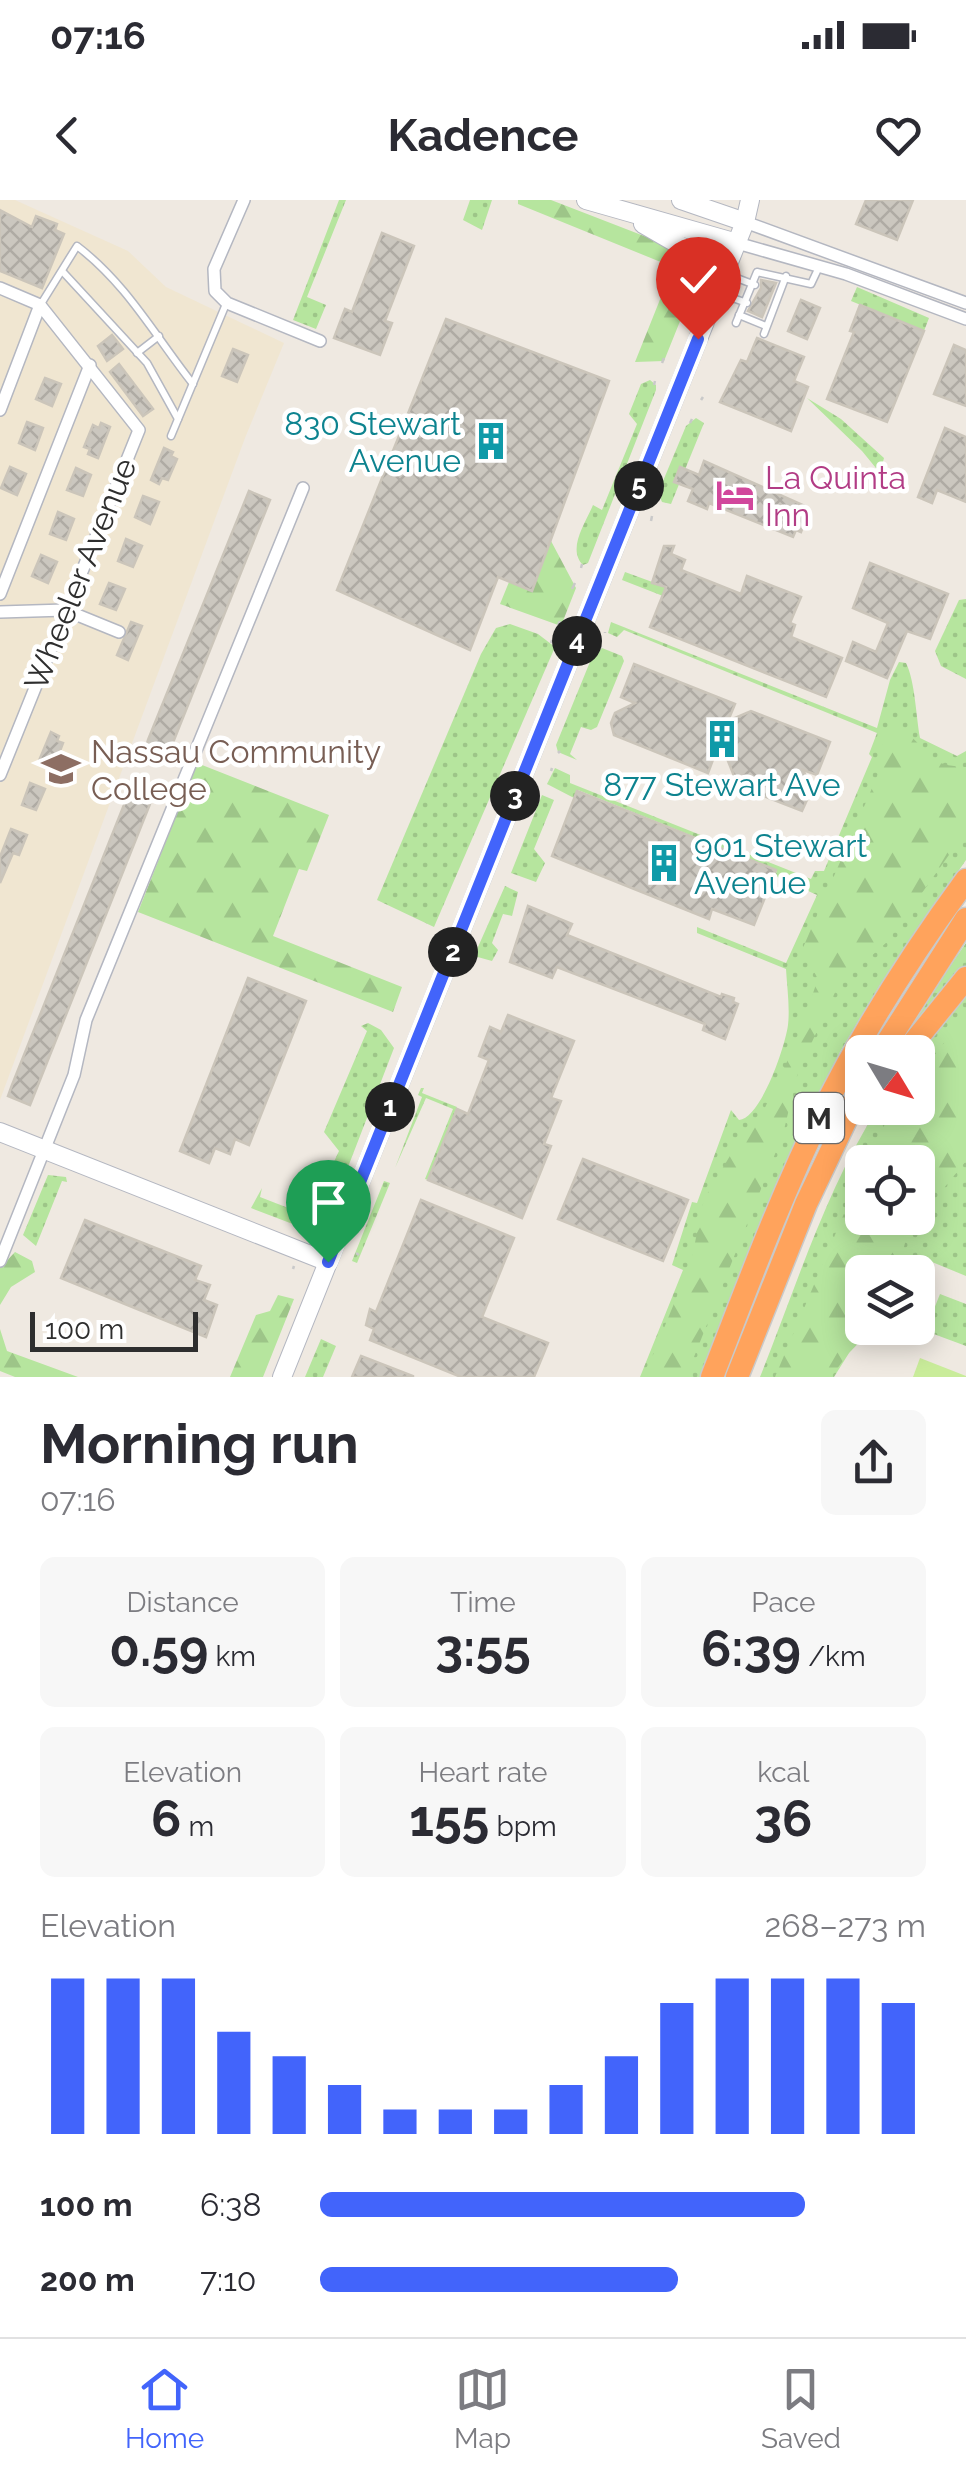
<!DOCTYPE html>
<meta charset="utf-8">
<style>
body{margin:0;font-family:Raleway,sans-serif;background:#f7f7f7;color:#2b2b33;height:100vh;display:flex;flex-direction:column;font-size:38px;white-space:nowrap}
*{box-sizing:border-box;margin:0}
p{font-size:32px;color:#7c7c81}
.icon{flex:none;width:55px;height:55px;fill:none;stroke:currentColor;stroke-width:2;stroke-linecap:round;stroke-linejoin:round}
.map{position:relative;height:1177px;overflow:hidden}
.sheet{display:flex;flex-direction:column;background:#fff;flex:1}
.sheet>*{flex:none}
.needle{width:65px;rotate:128deg}
.buttons{position:absolute;left:845px;top:835px;display:grid;gap:20px}
.buttons a{display:grid;place-items:center;width:90px;height:90px;border-radius:15px;background:#fff;box-shadow:0 5px 25px #0003;font-size:50px}
.scale{position:absolute;left:30px;bottom:25px;width:168px;box-sizing:border-box;padding-left:10px;border:5px solid #2e2e2e;border-top:0;font-size:28px;line-height:35px;white-space:nowrap;color:#2e2e2e;-webkit-text-stroke:8px #fff;paint-order:stroke}
.pin{position:absolute;display:grid;place-items:center;width:85px;height:85px;color:#fff;margin:-102px -42px;border-radius:50% 50% 50% 0;rotate:-45deg;box-shadow:0 0 10px #0007}
.pin .icon{rotate:45deg}
.km{position:absolute;width:50px;height:50px;margin:-25px;border-radius:50%;background:#222;color:#fff;font-size:28px;line-height:50px;text-align:center}
.round{display:grid;place-items:center;flex:none;width:105px;height:105px;border-radius:15px;background:#f7f7f7}
.summary{display:flex;align-items:center;justify-content:space-between;height:170px;padding:0 40px}
h1{font-size:55px;font-weight:700;line-height:75px}
.figures{display:grid;grid-template-columns:repeat(3,1fr);gap:15px;height:170px;padding:10px 40px}
.figures div{display:grid;align-content:center;border-radius:15px;background:#f7f7f7;text-align:center}
.figures b{font-size:50px;font-weight:700}
.figures small{font-size:28px;font-weight:400}
.figures p{font-size:28px}
.chart{height:280px;padding:20px 40px}
.chart p{display:flex;justify-content:space-between}
.chart svg{width:100%;height:180px;margin-top:10px;stroke:#4264fb;stroke-width:6}
ul{padding:0 40px;list-style:none;font-size:32px}
li{display:grid;grid-template-columns:160px 120px 1fr;align-items:center;height:75px}
li i{height:25px;border-radius:12px;background:#4264fb}
.status{display:flex;justify-content:space-between;align-items:center;height:70px;padding:0 50px;background:#fff;direction:ltr}
.status svg{height:28px;fill:currentColor}
header{display:flex;justify-content:space-between;align-items:center;height:130px;padding:0 40px;background:#fff;font-size:45px;font-weight:700}
.tab-bar{display:flex;justify-content:space-around;align-items:center;height:140px;border-top:2px solid #e1e1e2;background:#fff;font-size:28px;color:#7c7c81}
.tab-bar a{display:grid;justify-items:center;gap:5px}
.tab-bar .active{color:#4264fb}
.map>svg:first-child{display:block}
.education{fill:#f0e6d1}
.grass{fill:url(#grass-dots);fill-rule:evenodd}
.forest{fill:url(#forest-firs)}
.pitch{fill:#c9ec9a}
.building{fill:url(#building-cross-hatch);stroke:#cbc5ba;stroke-width:2.5}
.lines{fill:none;stroke-linecap:round;stroke-linejoin:round}
.lane-casing{stroke:#b4b7c1;stroke-width:9}
.street-casing{stroke:#b4b7c1;stroke-width:14}
.secondary-casing{stroke:#b4b7c1;stroke-width:20}
.highway-casing{stroke:#c9c9c9;stroke-width:25}
.path{stroke:#c9c9c9;stroke-width:2.5;stroke-dasharray:8 5;stroke-linecap:butt}
.lane{stroke:#fff;stroke-width:6}
.street{stroke:#fff;stroke-width:11}
.secondary{stroke:#fff;stroke-width:18}
.highway{stroke:#ffa35c;stroke-width:22}
.route-casing{stroke:#fff;stroke-width:20}
.route{stroke:#4264fb;stroke-width:12}
.labels{text-anchor:middle;dominant-baseline:central;stroke-width:9;stroke-linejoin:round;paint-order:stroke}
.shield{fill:#fff;stroke:#6d6d6d;stroke-width:2.5}
.shield-label{font-size:30px;font-weight:bold;fill:#2e2e2e}
.culture-label{font-size:32px;fill:#0d838f;stroke:#fff;text-anchor:end}
.hotel-label{font-size:32px;fill:#b23c85;stroke:#fff;text-anchor:start}
.street-label{font-size:32px;fill:#2e2e2e;stroke:#fff}
.education-label{font-size:32px;fill:#785e54;stroke:#fff;text-anchor:start}
</style>
<div class="status"><b>07:16</b><svg viewBox="0 0 49 12"><path d="M0 12V9h3v3zM5 12V6h3v6zM10 12V3h3v9zM15 12V0h3v12zM26 1h20v11H26zM47 4h2v5h-2z"/></svg></div>
<header><svg class="icon" aria-label="back" viewBox="0 0 24 24"><path d="M15 5l-7 7 7 7"/></svg>Kadence<svg class="icon" aria-label="heart" viewBox="0 0 24 24"><path d="M12 20l-8-8c-3-5 5-10 8-4 3-6 11-1 8 4z"/></svg></header>
<div class="map">
<svg width="966" height="1177" viewBox="0 0 966 1177">
<defs>
<pattern id="grass-dots" width="8" height="8" patternUnits="userSpaceOnUse" patternTransform="scale(2.5)"><rect width="8" height="8" fill="#b6e59e"/><path d="M2 2h.1M6 6h.1" fill="none" stroke="#9dc588" stroke-width="1.8" stroke-linecap="round"/></pattern>
<pattern id="forest-firs" width="22" height="20" patternUnits="userSpaceOnUse" patternTransform="scale(2.5)"><rect width="22" height="20" fill="#b6e59e"/><path d="M5 1l3.5 6h-7zM16 11l3.5 6h-7z" fill="#9dc588"/></pattern>
<pattern id="building-cross-hatch" width="8" height="8" patternUnits="userSpaceOnUse" patternTransform="scale(2.5)"><rect width="8" height="8" fill="#cbc7bf"/><path d="M0 0l8 8M0 8l8-8" fill="none" stroke="#afaba4"/></pattern>
</defs>
<rect width="100%" height="100%" fill="#efe9e1"/>
<polygon class="education" points="0,0 15,0 128,51 166,87 284,143 245,238 0,900"/>
<g class="grass">
<polygon points="339,0 346,0 307,97 326,105 316,129 293,120"/>
<polygon points="470,0 492,0 482,30 463,20"/>
<polygon points="857,87 929,118 924,131 851,101"/>
<path d="M 650,180 L 656,185 L 656,190 L 588,363 L 583,365 C 567,349 585,324 593,305 L 602,310 L 637,224 L 629,214 L 641,184 Z"/>
<polygon points="807,198 841,219 884,258 880,273 862,251"/>
<polygon points="696,218 704,223 671,304 662,302 658,293 686,226"/>
<polygon points="625,372 666,387 663,396 622,380"/>
<polygon points="966,399 966,479 941,466 935,451 959,400"/>
<path d="M 611,422 L 877,528 L 890,480 L 899,462 L 906,463 C 915,481 916,516 920,538 L 957,556 L 966,551 L 966,660 L 880,785 L 840,852 L 704,1177 L 640,1177 L 683,1070 L 672,1065 L 692,1002 L 697,1003 L 731,910 L 739,920 C 761,918 785,847 788,825 C 790,807 787,787 786,769 L 697,733 L 697,727 L 786,763 L 817,695 L 775,676 L 777,670 L 578,590 L 574,598 L 547,584 L 555,568 L 570,575 L 570,583 L 811,679 L 815,671 L 824,671 L 872,557 L 869,554 L 877,533 L 624,430 L 617,437 L 608,433 Z"/>
<polygon points="510,424 538,434 555,447 434,727 377,700 481,454 496,428"/>
<polygon points="602,448 622,456 624,461 597,527 591,530 581,527 570,554 577,560 558,552 556,545 594,452"/>
<polygon points="542,595 554,600 534,649 545,663 536,682 511,673"/>
<polygon points="505,686 518,692 512,716 503,714 492,743 498,750 492,761 474,756"/>
<polygon points="966,743 966,774 900,846 925,802"/>
<path d="M 966,790 L 966,1076 L 915,1055 L 908,1072 L 862,1072 L 862,1128 L 873,1128 L 849,1153 L 834,1177 L 760,1177 C 796,1087 826,989 878,908 L 918,908 L 918,852 ZM 862,962 L 918,962 L 918,1018 L 862,1018 Z"/>
<polygon points="368,823 381,830 394,848 348,967 311,1031 251,1008 262,988 260,997 296,1011 315,1002 339,951 324,932 367,831 361,826"/>
<polygon points="421,888 424,888 422,893 457,907 428,980 425,979 453,909 426,898 395,968 422,897 418,895"/>
<polygon points="48,975 66,977 67,982 62,981 36,1046 23,1035"/>
<polygon points="384,981 390,983 357,1063 352,1061"/>
<polygon points="940,1094 966,1104 966,1146 931,1133 923,1137 901,1128 918,1128 918,1103 934,1109"/>
<polygon points="321,1139 336,1146 323,1177 305,1177"/>
</g>
<g class="forest">
<polygon points="518,0 551,0 688,53 694,63 697,79 664,161 635,162 673,67 518,4"/>
<polygon points="551,341 576,388 561,426 500,404 509,382 532,390"/>
<path d="M 889,526 C 910,527 919,548 934,560 C 942,565 957,567 966,567 L 966,631 L 887,742 L 838,786 L 798,872 L 783,934 L 686,1177 L 644,1177 L 691,1062 L 704,999 L 745,931 L 760,918 L 794,847 L 818,779 L 802,750 L 879,572 L 882,545 Z"/>
<polygon points="197,563 329,615 307,671 299,669 273,736 402,787 393,812 138,712"/>
<polygon points="966,815 966,961 944,988 931,988 918,1009 918,962 866,962 893,908 918,908 918,876"/>
<polygon points="862,971 862,1018 912,1018 897,1072 862,1072 862,1128 867,1128 831,1177 775,1177"/>
<polygon points="15,1052 32,1061 35,1072 11,1087 0,1105 0,1068"/>
<polygon points="278,1095 294,1099 263,1177 230,1177 256,1115 270,1111"/>
<polygon points="0,1129 7,1151 78,1177 15,1177 0,1171"/>
</g>
<polygon class="pitch" points="920,1158 966,1176 966,1177 913,1177"/>
<g class="building">
<polygon points="866,0 913,0 897,40 856,24"/>
<polygon points="0,10 32,27 36,16 57,24 55,30 64,34 42,88 0,71"/>
<polygon points="382,33 414,46 385,121 392,123 380,155 334,138 345,109 352,112"/>
<polygon points="761,80 776,83 762,117 748,111 761,88"/>
<polygon points="801,100 820,108 807,139 788,131"/>
<polygon points="860,105 924,131 887,222 827,199 854,132 850,131"/>
<polygon points="446,119 609,181 532,391 498,377 470,450 337,390"/>
<polygon points="112,135 123,149 107,161 98,146"/>
<polygon points="757,138 804,157 794,181 808,187 791,231 720,202 741,160 747,162"/>
<polygon points="954,145 966,150 966,206 934,194"/>
<polygon points="233,149 248,155 237,182 222,176"/>
<polygon points="119,164 153,209 143,216 110,172"/>
<polygon points="45,178 61,184 52,206 36,199"/>
<polygon points="27,222 43,228 35,250 19,243"/>
<polygon points="101,223 110,227 98,258 88,254 90,249 84,247 93,225 99,228"/>
<polygon points="945,228 966,237 966,302 937,290 932,303 918,297"/>
<polygon points="164,248 173,252 171,256 177,259 168,280 162,278 159,284 151,280"/>
<polygon points="704,261 805,306 809,310 801,332 796,330 793,337 709,303 707,309 688,301 693,289 674,282 680,267 699,275"/>
<polygon points="10,267 26,274 17,295 1,288"/>
<polygon points="76,268 91,275 83,296 67,290"/>
<polygon points="249,291 270,300 166,560 145,551 148,540"/>
<polygon points="143,296 159,302 150,324 135,317"/>
<polygon points="58,312 74,319 66,340 50,334"/>
<polygon points="126,339 142,346 133,367 118,361"/>
<polygon points="664,346 674,346 671,354 685,360 681,370 741,394 747,376 801,397 790,423 795,425 791,437 842,458 826,497 650,427 666,387 652,383"/>
<polygon points="41,355 57,362 48,383 32,376"/>
<polygon points="870,363 948,394 930,439 907,431 887,478 846,461 853,442 876,452 888,423 853,408"/>
<polygon points="109,383 125,389 116,410 100,404"/>
<polygon points="131,422 142,426 128,460 117,455"/>
<polygon points="634,464 735,504 728,521 751,511 830,542 817,575 803,570 812,589 802,611 738,586 720,541 708,573 614,535 611,523 615,513 635,503 621,497"/>
<polygon points="51,532 59,536 57,541 63,543 55,564 50,561 47,567 38,563"/>
<polygon points="134,580 156,589 30,905 8,896 12,885"/>
<polygon points="30,583 45,589 36,610 22,605"/>
<polygon points="577,591 776,670 754,725 712,709 709,719 552,656"/>
<polygon points="11,629 27,635 19,655 13,653 0,683 0,657"/>
<polygon points="528,706 572,724 567,735 721,797 722,794 734,798 733,802 738,804 725,839 703,830 705,824 557,767 552,778 510,762"/>
<polygon points="248,778 306,801 249,945 235,939 230,954 215,948 209,963 180,951"/>
<polygon points="508,815 574,841 551,898 561,901 544,944 551,946 522,1018 428,980 457,909 468,914 489,860 479,856 490,827 501,832"/>
<polygon points="583,959 688,1000 663,1061 558,1019"/>
<polygon points="421,1000 514,1038 482,1117 548,1143 534,1177 461,1177 370,1140 374,1129 366,1125 370,1109 376,1112"/>
<polygon points="85,1020 201,1066 195,1080 210,1085 204,1100 217,1105 206,1137 61,1078"/>
<polygon points="918,1076 932,1082 918,1117"/>
<polygon points="361,1156 413,1176 413,1177 352,1177"/>
</g>
<g class="lines">
<g class="lane-casing">
<g id="lane">
<polyline points="63,72 147,163 178,219"/>
<polyline points="729,75 755,85"/>
<polyline points="721,94 747,103"/>
<path d="M 41,104 L 77,46 C 127,84 155,136 193,184"/>
<polyline points="739,115 766,126"/>
<polyline points="736,123 757,72 811,84 819,67"/>
<polyline points="764,134 786,76"/>
<polyline points="137,153 159,136"/>
<polyline points="171,236 226,104"/>
</g>
</g>
<g class="street-casing">
<g id="street">
<polyline points="244,0 214,69 215,91 227,103 320,141"/>
<polyline points="745,22 966,103"/>
<polyline points="737,43 846,74 966,119"/>
<polyline points="0,88 40,105 139,230 0,575"/>
<polyline points="0,210 40,105"/>
<polyline points="0,394 90,165"/>
<polyline points="0,412 65,410 119,432"/>
<polyline points="0,1061 74,875 86,820 303,288"/>
</g>
</g>
<g class="secondary-casing">
<g id="secondary">
<polyline points="586,0 737,43"/>
<polyline points="681,0 745,22"/>
<polyline points="643,24 695,54 722,80"/>
<polyline points="0,932 328,1062"/>
<polyline points="282,1177 745,22 750,0"/>
</g>
</g>
<g class="highway-casing">
<g id="highway">
<polyline points="881,852 966,719"/>
<polyline points="906,852 966,778"/>
<path d="M 712,1177 C 747,1087 781,995 824,908 C 865,828 913,752 966,680"/>
<polyline points="737,1177 806,1004 862,886"/>
</g>
</g>
<g class="path">
<polyline points="662,163 664,158"/>
<polyline points="654,185 655,181"/>
<polyline points="701,200 703,197"/>
<polyline points="690,223 692,219"/>
<polyline points="658,301 659,298"/>
<polyline points="651,321 652,316"/>
<polyline points="581,368 582,364"/>
<polyline points="572,389 575,383"/>
<polyline points="558,425 560,421"/>
<polyline points="605,433 605,432"/>
<polyline points="551,443 552,440"/>
<polyline points="600,449 601,446"/>
<polyline points="558,553 560,551"/>
<polyline points="551,571 552,568"/>
<polyline points="311,1026 317,1030"/>
<polyline points="356,1053 359,1055"/>
<polyline points="293,1069 294,1066"/>
</g>
<use href="#lane" class="lane"/>
<use href="#street" class="street"/>
<use href="#secondary" class="secondary"/>
<use href="#highway" class="highway"/>
</g>
<g class="lines">
<g class="route-casing">
<polyline id="route" points="328,1062 698,139"/>
</g>
<use href="#route" class="route"/>
</g>
<defs>
<g id="building-bare" transform="scale(3)"><path d="M-4-6H4V6H1V3H-1V6H-4ZM-2.5-4.3h1.7v1.8h-1.7ZM.8-4.3h1.7v1.8H.8ZM-2.5-1h1.7V.8h-1.7ZM.8-1h1.7V.8H.8Z" fill="#0f9aa8" stroke="#fff" stroke-width="2.5" paint-order="stroke"/></g>
<g id="hotel-bare" transform="scale(3)"><path d="M-6-4.5h1.5V1H6V5H4.5V3h-9V5H-6ZM-4 0a1.8 1.8 0 1 1 3.6 0ZM.5 0V-2.5h3Q6-2.5 6 0Z" fill="#d1479c" stroke="#fff" stroke-width="2.5" paint-order="stroke"/></g>
<g id="university-bare" transform="scale(3)"><path d="M0-5L7-2L0 1L-7-2ZM-4 1L0 2.5L4 1V4Q0 6-4 4Z" fill="#8d6e63" stroke="#fff" stroke-width="2.5" paint-order="stroke"/></g>
</defs>
<g fill-rule="evenodd">
<use href="#building-bare" x="491" y="241"/>
<use href="#hotel-bare" x="735" y="295"/>
<use href="#building-bare" x="722" y="539"/>
<use href="#university-bare" x="61" y="569"/>
<use href="#building-bare" x="664" y="663"/>
</g>
<g class="labels">
<rect class="shield" x="794" y="893" width="50" height="50" rx="8"/>
<g class="shield-label">
<text x="819" y="918">M</text>
</g>
<g class="culture-label">
<text x="461" y="223">830 Stewart<tspan x="461" dy="37">Avenue</tspan></text>
<text x="722" y="584" text-anchor="middle">877 Stewart Ave</text>
<text x="694" y="645" text-anchor="start">901 Stewart<tspan x="694" dy="37">Avenue</tspan></text>
</g>
<g class="hotel-label">
<text x="765" y="277">La Quinta<tspan x="765" dy="37">Inn</tspan></text>
</g>
<g class="street-label">
<text transform="translate(80 374) rotate(-68)">Wheeler Avenue</text>
</g>
<g class="education-label">
<text x="91" y="551">Nassau Community<tspan x="91" dy="37">College</tspan></text>
</g>
</g>
</svg>
<div class="buttons">
<a><svg class="needle" viewBox="-14 -14 28 28"><path d="M0-13l5 13h-10z" fill="#e53935"/><path d="M0 13l5-13h-10z" fill="#7c7c81"/></svg></a>
<a><svg class="icon" aria-label="locate" viewBox="0 0 24 24"><circle cx="12" cy="12" r="6"/><path d="M12 2v4M12 18v4M2 12h4M18 12h4"/></svg></a>
<a><svg class="icon" aria-label="layers" viewBox="0 0 24 24"><path d="M12 4l9 5-9 5-9-5zM3 14l9 5 9-5"/></svg></a>
</div>
<div class="scale">100 m</div>
<div class="pin" style="left:328px;top:1062px;background:#1e9e55"><svg class="icon" aria-label="arrive" viewBox="0 0 24 24"><path d="M6 21V4h12l-3 4 3 4H6"/></svg></div>
<div class="pin" style="left:698px;top:139px;background:#d93025"><svg class="icon" aria-label="check" viewBox="0 0 24 24"><path d="M5 12l5 5 9-10"/></svg></div>
<b class="km" style="left:390px;top:907px">1</b>
<b class="km" style="left:453px;top:752px">2</b>
<b class="km" style="left:515px;top:596px">3</b>
<b class="km" style="left:577px;top:441px">4</b>
<b class="km" style="left:639px;top:286px">5</b>
</div>
<section class="sheet">
<div class="summary"><div><h1>Morning run</h1><p>07:16</p></div><a class="round"><svg class="icon" aria-label="share" viewBox="0 0 24 24"><path d="M12 15V3M7 8l5-5 5 5M5 13v7h14v-7"/></svg></a></div>
<div class="figures">
<div><p>Distance</p><b>0.59<small> km</small></b></div>
<div><p>Time</p><b>3:55</b></div>
<div><p>Pace</p><b>6:39<small> /km</small></b></div>
</div>
<div class="figures">
<div><p>Elevation</p><b>6<small> m</small></b></div>
<div><p>Heart rate</p><b>155<small> bpm</small></b></div>
<div><p>kcal</p><b>36</b></div>
</div>
<div class="chart"><p><span>Elevation</span>268–273 m</p>
<svg viewBox="0 0 160 44" preserveAspectRatio="none"><path d="M5 44V6M15 44V6M25 44V6M35 44V19M45 44V25M55 44V32M65 44V38M75 44V38M85 44V38M95 44V32M105 44V25M115 44V12M125 44V6M135 44V6M145 44V6M155 44V12"/></svg>
</div>
<ul>
<li><b>100 m</b>6:38<i style="width:80%"></i></li>
<li><b>200 m</b>7:10<i style="width:59%"></i></li>
</ul>
</section>
<nav class="tab-bar">
<a class="active"><svg class="icon" aria-label="home" viewBox="0 0 24 24"><path d="M3 11l9-7 9 7M6 9v11h12V9"/></svg>Home</a>
<a><svg class="icon" aria-label="map" viewBox="0 0 24 24"><path d="M3 6l6-2 6 2 6-2v14l-6 2-6-2-6 2zM9 4v14M15 6v14"/></svg>Map</a>
<a><svg class="icon" aria-label="saved" viewBox="0 0 24 24"><path d="M7 4h10v16l-5-4-5 4z"/></svg>Saved</a>
</nav>
